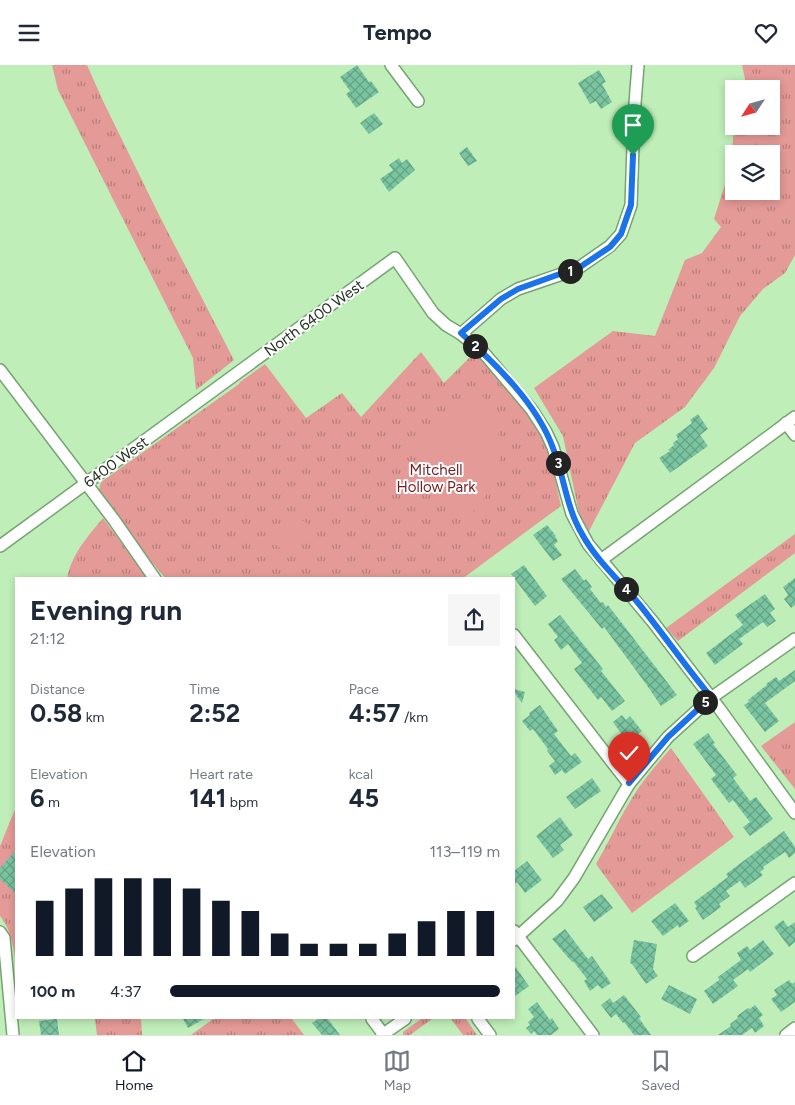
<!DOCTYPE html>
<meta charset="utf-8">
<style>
body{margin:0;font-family:Figtree,sans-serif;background:#f6f6f7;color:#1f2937;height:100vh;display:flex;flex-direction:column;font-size:19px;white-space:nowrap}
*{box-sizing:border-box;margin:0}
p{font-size:16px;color:#747a83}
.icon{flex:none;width:28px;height:28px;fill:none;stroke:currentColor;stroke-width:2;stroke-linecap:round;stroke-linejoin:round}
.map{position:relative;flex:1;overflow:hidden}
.drawer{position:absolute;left:15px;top:512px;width:500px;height:442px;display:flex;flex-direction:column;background:#fff;border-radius:0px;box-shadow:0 2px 8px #0003}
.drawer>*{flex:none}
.needle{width:32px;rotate:234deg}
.controls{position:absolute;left:725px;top:15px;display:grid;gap:10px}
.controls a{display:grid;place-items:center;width:55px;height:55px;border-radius:0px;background:#fff;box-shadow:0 2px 8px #0003;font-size:25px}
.pin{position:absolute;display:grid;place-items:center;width:42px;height:42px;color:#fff;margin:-51px -21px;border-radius:50% 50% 50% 0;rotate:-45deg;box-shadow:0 0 5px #0007}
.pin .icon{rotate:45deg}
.km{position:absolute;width:25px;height:25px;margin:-12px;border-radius:50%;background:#222;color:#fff;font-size:14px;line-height:25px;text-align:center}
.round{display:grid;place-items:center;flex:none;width:52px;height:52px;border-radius:0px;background:#f6f6f7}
.overview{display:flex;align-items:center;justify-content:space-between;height:85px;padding:0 15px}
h1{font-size:28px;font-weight:700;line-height:38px}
.metrics{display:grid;grid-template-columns:repeat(3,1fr);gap:8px;height:85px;padding:5px 15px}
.metrics div{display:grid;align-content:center}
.metrics b{font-size:25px;font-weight:700}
.metrics small{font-size:14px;font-weight:400}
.metrics p{font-size:14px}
.chart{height:140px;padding:10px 15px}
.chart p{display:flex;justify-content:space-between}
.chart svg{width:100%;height:90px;margin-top:5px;stroke:#111827;stroke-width:6}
ul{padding:0 15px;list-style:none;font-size:16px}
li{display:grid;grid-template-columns:80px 60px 1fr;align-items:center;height:38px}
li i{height:12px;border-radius:6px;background:#111827}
header{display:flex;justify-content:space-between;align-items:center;height:65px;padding:0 15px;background:#fff;font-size:22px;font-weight:700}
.tabs{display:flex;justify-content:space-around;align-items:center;height:70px;border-top:1px solid #e0e1e3;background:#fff;font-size:14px;color:#747a83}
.tabs a{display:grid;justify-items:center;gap:2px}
.tabs .active{color:#111827}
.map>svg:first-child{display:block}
.grass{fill:url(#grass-tufts);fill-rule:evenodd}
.pitch{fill:#e49a96}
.building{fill:url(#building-cross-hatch)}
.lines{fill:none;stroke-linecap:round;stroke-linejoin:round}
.minor-casing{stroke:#76a372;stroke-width:14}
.minor{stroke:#fff;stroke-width:11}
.route-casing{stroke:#fff;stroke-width:10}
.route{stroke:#1a73e8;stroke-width:6}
.labels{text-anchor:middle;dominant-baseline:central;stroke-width:4;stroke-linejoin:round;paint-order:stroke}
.street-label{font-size:15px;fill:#21331f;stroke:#fff}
.park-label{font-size:15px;fill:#761d22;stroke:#fff}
</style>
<header><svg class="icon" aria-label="menu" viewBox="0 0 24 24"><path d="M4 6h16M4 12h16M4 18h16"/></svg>Tempo<svg class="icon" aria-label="heart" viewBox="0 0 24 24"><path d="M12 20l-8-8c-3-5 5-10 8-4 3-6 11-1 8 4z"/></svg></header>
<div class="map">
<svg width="795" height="970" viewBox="0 0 795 970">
<defs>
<pattern id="grass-tufts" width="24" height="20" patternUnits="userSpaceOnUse" patternTransform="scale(1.25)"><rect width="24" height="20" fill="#e49a96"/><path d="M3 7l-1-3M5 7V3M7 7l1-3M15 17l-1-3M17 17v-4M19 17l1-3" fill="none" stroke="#b87e7a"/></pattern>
<pattern id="building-cross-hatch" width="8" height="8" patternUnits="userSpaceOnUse" patternTransform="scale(1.25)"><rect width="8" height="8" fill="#7ac5a1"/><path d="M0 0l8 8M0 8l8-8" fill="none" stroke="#64a183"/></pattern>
</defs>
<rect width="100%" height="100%" fill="#bfeeb9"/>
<g class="grass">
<polygon points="52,0 87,0 103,36 160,152 234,295 196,325 193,293 58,25"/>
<path d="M 742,0 L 795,0 L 795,190 L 785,208 L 763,224 L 740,251 L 714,303 L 685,342 L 635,378 L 588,468 L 580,453 L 563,371 L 534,323 L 613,266 L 655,271 L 685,195 L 702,188 L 721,162 L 714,154 L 731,100 L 734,61 L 771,61 L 771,24 L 742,24 L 745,14 ZM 734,89 L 771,89 L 771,126 L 734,126 Z"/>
<path d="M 421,287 L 444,318 L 474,288 C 499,312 529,342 543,375 C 552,395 556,419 561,441 L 462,514 L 166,514 L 133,475 L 98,429 L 101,417 L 239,319 L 240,317 L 265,299 L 306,353 L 342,328 L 361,352 Z"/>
<path d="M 103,453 L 148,514 L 67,514 C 71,490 88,471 103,453 Z"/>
<polygon points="795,469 795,488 678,576 666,563"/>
<polygon points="795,657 795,724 761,681"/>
<path d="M 671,683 L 734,772 L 632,848 L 596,799 C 609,777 619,754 632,733 C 643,715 657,699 671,683 Z"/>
<path d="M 16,742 L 16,903 C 14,884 12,866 0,851 L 0,781 Z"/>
<polygon points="95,954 141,954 142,970 97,970"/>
<polygon points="213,954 292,954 304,970 191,970"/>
<polygon points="421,954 432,954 410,970 403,970 403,967"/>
<polygon points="451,954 466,954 477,970 463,970"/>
</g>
<g class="pitch">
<path d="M 483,331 C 511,375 504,421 464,455 L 411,383 Z"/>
<polygon points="291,449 310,460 292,490 274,479"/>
</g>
<g class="building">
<polygon points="357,0 369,17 371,16 379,27 356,43 346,29 350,26 340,12"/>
<polygon points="599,5 606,17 602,19 612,37 601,44 596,36 590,39 578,18"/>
<polygon points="374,48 383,59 369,69 360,58"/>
<polygon points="467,82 477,96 468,101 459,88"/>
<polygon points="399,93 402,98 407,94 415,105 389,127 380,114 393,105 389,100"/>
<polygon points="698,349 708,364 700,370 708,381 670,408 659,393 670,386 668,385 674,380 673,378 678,374 676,370 692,358 690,355"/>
<polygon points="547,460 556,471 555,472 558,476 554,480 562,490 553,496 533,470"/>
<polygon points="524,500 547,531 535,541 511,509"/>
<polygon points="575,504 584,516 586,514 592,522 590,524 601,538 603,537 606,542 608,540 677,630 661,641 646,619 604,562 602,564 561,514"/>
<polygon points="795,513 795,540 791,543 784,534 788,530 783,522"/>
<polygon points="765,529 775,544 770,548 776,556 767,562 763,557 739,574 743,579 715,600 706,588 743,560 735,550"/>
<polygon points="560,550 603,604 601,606 625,636 612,646 601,632 598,635 574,604 582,598 568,579 561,585 554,575 558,572 548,559"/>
<polygon points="795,605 795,616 765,638 779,656 765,667 744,640 749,637 748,635 767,620 766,619 776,612 779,616"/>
<polygon points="514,624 525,627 522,638 514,627"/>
<polygon points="540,640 558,666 554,669 571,691 575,688 582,697 565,709 562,705 555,710 549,701 555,696 547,686 548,684 533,664 530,666 522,656 530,650 529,648"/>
<polygon points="622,650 626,655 630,651 642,666 627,677 613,657"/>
<polygon points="708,668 715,678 713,679 737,710 733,713 750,736 756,732 773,754 750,771 743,762 750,757 733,735 729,738 711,714 716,710 693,679"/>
<polygon points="592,713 601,726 575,744 566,732"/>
<polygon points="560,752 573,770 560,780 564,785 553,793 536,771"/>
<polygon points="784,766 795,782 795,788 789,793 785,787 763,802 764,804 760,807 763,810 745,823 740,816 726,826 730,831 719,839 721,842 703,855 695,843 697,842 694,837 728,812 726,809"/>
<polygon points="16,785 16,829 0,814 0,803"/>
<polygon points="527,796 542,815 525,828 517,817 514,820 514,806"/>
<polygon points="602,829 613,843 594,857 583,842"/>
<polygon points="675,838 689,856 679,863 678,860 663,871 651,856"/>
<polygon points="783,855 788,862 795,857 795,877 789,882 774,862"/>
<polygon points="565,864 588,894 592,891 611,918 602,924 598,920 590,926 584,916 587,914 573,896 572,897 552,874"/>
<polygon points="634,875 657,879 653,904 658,911 646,919 632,899 630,898"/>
<polygon points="763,875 774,889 750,907 748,904 733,915 738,921 713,939 704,926 719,915 718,912 741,895 737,888 747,881 750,885"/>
<polygon points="514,900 529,921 514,932"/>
<polygon points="789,915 792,919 795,917 795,937 781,947 771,934 777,930 774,925"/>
<polygon points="669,920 697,934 690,949 661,934"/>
<polygon points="624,930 641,952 639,953 651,970 634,970 624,957 623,958 616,949 611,953 601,940 610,933 613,938"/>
<polygon points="537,937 550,955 552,953 559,964 551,970 537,970 534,966 531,969 526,963 530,960 528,957 534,952 528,944"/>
<polygon points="755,940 763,950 759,953 764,961 755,968 752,963 742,970 718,970 731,961 730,959 738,953 737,951 748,943 750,944"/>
<polygon points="57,954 59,970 41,970 39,956"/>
<polygon points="183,954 204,954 188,963"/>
<polygon points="318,954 328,954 340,970 322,970 312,958"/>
</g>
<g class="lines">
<g class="minor-casing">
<g id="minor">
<polyline points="391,0 418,36"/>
<polyline points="461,269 501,234 518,224 577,204 610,181 621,169 631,140 634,51 638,0"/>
<polyline points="0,305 114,455 155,514"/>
<polyline points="786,358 795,370"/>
<polyline points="0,481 395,193 433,248 446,260 461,269 484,288 532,345 546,367 553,382 572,449 588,479 653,557 719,643 795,748"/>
<polyline points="601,495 795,352"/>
<polyline points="514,570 629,719"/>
<polyline points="514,866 593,970"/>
<polyline points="0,867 4,873 13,970"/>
<polyline points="514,875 557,836 574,813 629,719 668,672 711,633 795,574"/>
<polyline points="693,891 795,818"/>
<polyline points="372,954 384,970"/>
<polyline points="478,954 490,970"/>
<polyline points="382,970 405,954"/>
<polyline points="786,970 795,963"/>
</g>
</g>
<use href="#minor" class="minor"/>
</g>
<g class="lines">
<g class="route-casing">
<path id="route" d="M 629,718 L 668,672 L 711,632 C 686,602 664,570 639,539 C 620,516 596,495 582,469 C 566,442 564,411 553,383 C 537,339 496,299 461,268 L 501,234 L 518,224 L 557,210 L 577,204 L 610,182 L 621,169 L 631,140 L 633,90"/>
</g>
<use href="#route" class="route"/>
</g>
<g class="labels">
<g class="street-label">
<text transform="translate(314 253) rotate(-36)">North 6400 West</text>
<text transform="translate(116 397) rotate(-36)">6400 West</text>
</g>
<g class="park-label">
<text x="436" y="405">Mitchell<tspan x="436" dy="17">Hollow Park</tspan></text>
</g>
</g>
</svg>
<div class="controls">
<a><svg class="needle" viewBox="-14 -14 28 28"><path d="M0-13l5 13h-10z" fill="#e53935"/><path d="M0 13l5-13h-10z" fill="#747a83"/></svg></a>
<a><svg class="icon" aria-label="layers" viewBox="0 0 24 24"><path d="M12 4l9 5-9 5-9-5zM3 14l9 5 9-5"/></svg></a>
</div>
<div class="pin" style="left:633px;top:90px;background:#1e9e55"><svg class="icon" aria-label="arrive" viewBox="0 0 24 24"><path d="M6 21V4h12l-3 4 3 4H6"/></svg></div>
<div class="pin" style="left:629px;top:718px;background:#d93025"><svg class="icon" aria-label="check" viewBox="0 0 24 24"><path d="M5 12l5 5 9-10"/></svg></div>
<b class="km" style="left:570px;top:206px">1</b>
<b class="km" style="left:475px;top:281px">2</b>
<b class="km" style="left:558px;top:398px">3</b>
<b class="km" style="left:626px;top:524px">4</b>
<b class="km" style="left:705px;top:637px">5</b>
<section class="drawer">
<div class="overview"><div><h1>Evening run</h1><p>21:12</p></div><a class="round"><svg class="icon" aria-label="share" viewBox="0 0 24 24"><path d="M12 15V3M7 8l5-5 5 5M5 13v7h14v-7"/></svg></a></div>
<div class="metrics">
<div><p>Distance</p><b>0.58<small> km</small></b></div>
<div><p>Time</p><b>2:52</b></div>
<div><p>Pace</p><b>4:57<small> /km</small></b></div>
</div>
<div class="metrics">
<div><p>Elevation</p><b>6<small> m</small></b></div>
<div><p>Heart rate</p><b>141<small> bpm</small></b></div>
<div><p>kcal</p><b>45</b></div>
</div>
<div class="chart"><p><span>Elevation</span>113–119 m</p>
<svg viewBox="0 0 160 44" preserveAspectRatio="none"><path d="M5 44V17M15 44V11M25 44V6M35 44V6M45 44V6M55 44V11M65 44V17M75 44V22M85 44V33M95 44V38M105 44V38M115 44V38M125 44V33M135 44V27M145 44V22M155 44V22"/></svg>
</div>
<ul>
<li><b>100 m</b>4:37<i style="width:100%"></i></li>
</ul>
</section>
</div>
<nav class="tabs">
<a class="active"><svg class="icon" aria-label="home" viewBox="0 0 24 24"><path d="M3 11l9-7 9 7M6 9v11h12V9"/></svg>Home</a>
<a><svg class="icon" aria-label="map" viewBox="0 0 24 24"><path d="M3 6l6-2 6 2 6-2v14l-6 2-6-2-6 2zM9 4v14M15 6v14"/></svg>Map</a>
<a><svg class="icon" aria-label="saved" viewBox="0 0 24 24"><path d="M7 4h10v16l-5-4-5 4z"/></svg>Saved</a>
</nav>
